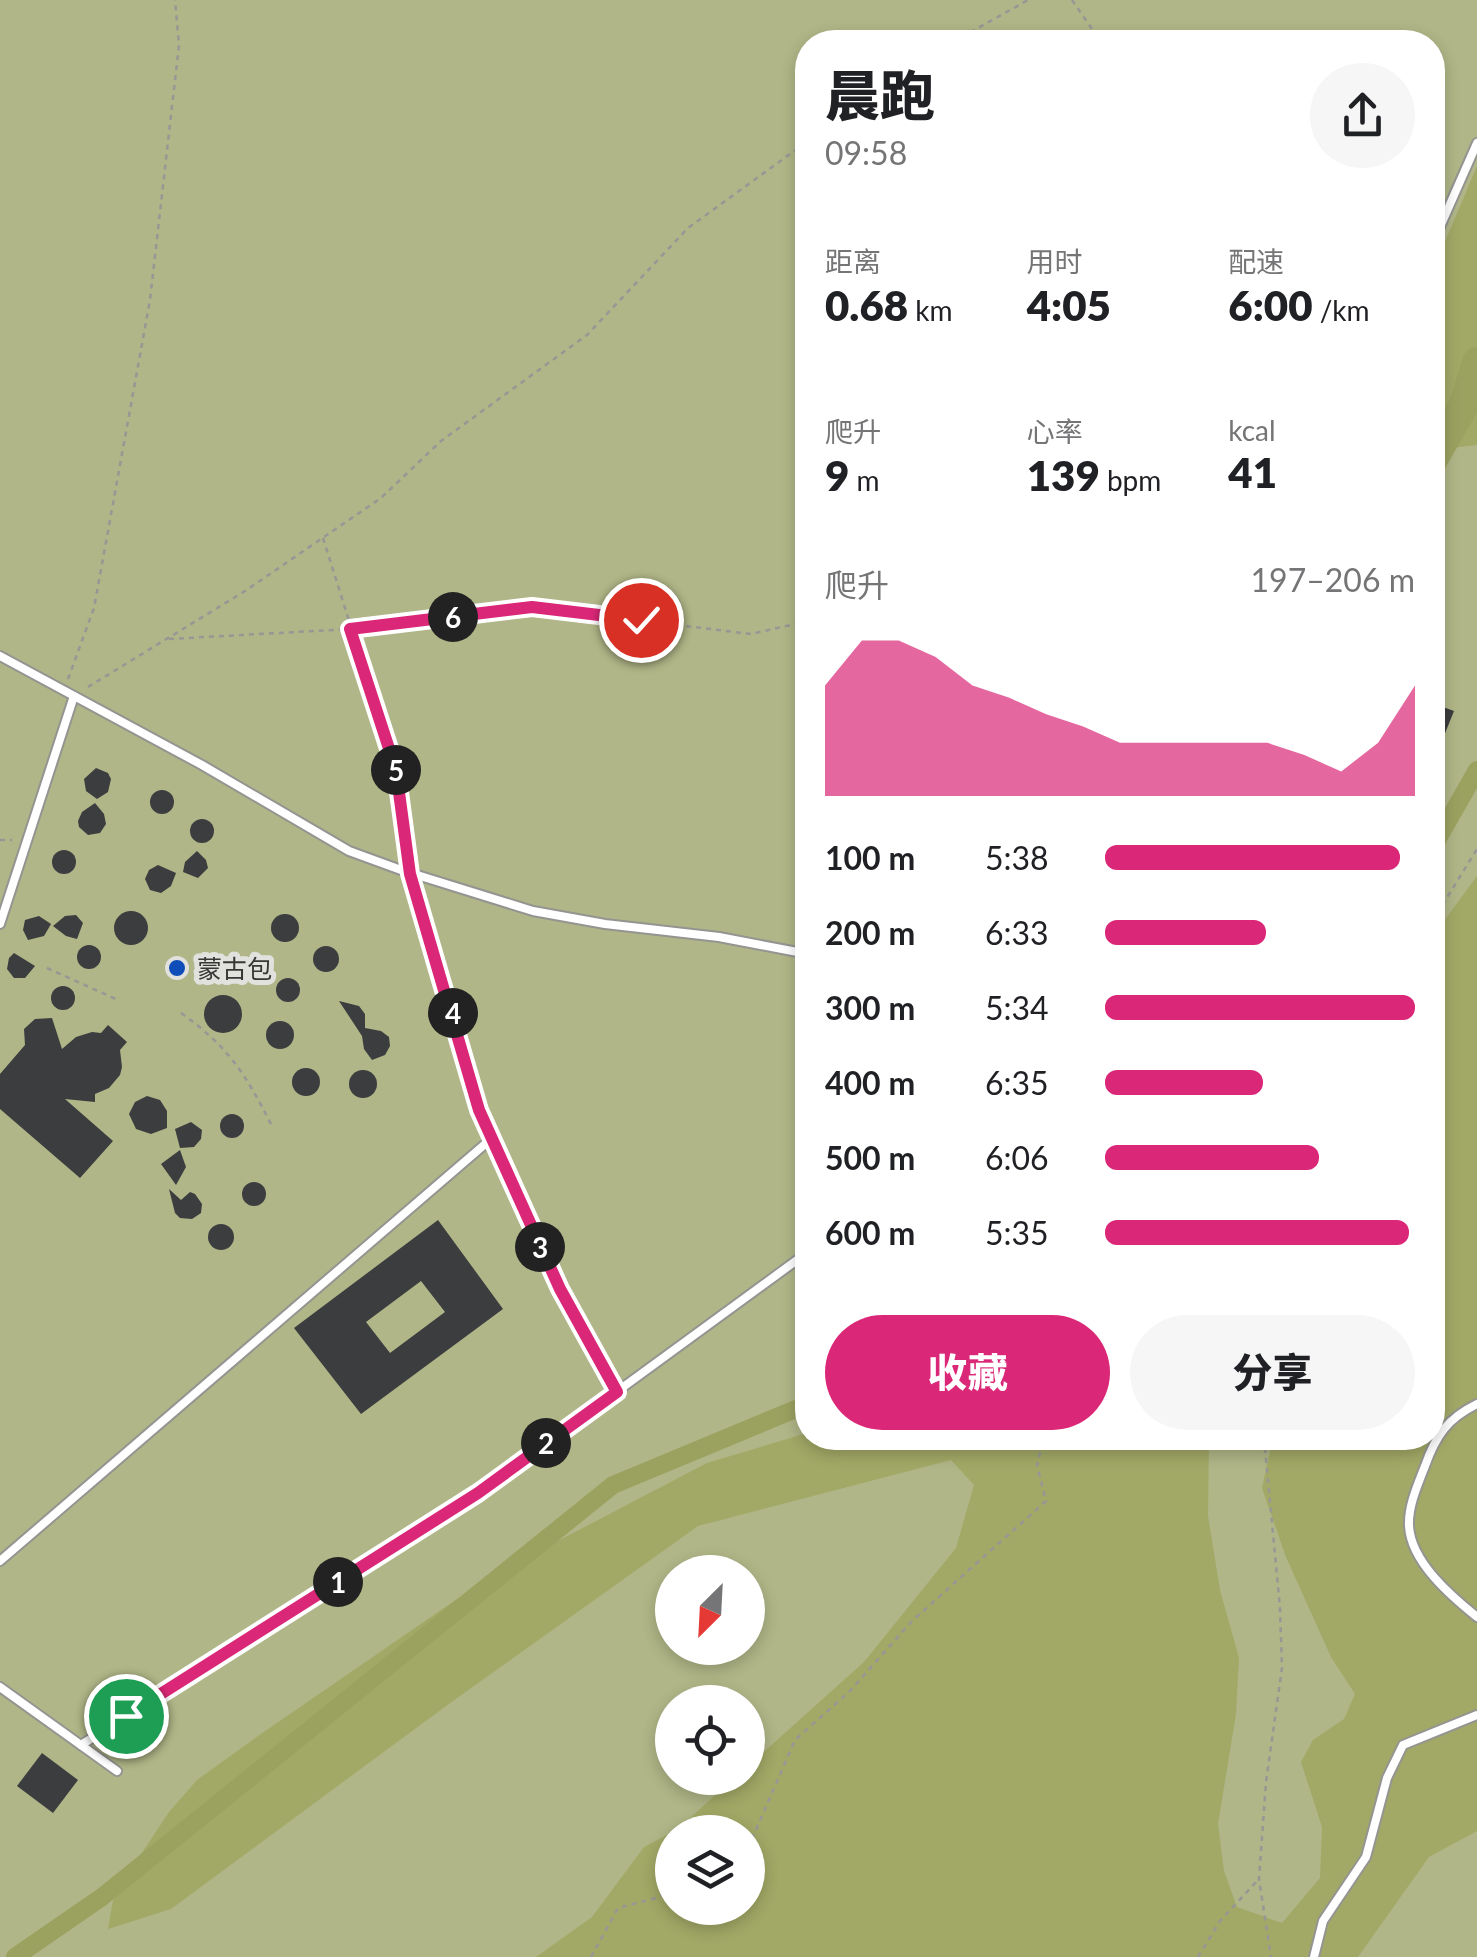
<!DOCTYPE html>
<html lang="zh">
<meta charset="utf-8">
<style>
body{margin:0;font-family:Lato,"Noto Sans SC",sans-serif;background:#f6f6f6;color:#202124;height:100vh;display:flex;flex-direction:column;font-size:38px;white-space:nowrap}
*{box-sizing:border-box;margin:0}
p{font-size:32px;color:#757577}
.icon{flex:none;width:55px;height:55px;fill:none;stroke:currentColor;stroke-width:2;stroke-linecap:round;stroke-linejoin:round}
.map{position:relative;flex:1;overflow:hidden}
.details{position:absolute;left:795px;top:30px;width:650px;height:1420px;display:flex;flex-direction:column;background:#fff;border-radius:40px;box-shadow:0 5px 15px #0003}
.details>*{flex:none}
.needle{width:65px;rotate:204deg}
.controls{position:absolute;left:655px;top:1555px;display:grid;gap:20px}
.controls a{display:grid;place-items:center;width:110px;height:110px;border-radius:50%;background:#fff;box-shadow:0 5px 15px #0003;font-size:50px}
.pin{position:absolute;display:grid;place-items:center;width:85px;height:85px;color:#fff;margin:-42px;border:5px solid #fff;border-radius:50%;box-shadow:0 2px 10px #0007}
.km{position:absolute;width:50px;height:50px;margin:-25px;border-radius:50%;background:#222;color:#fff;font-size:28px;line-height:50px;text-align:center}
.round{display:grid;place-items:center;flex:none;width:105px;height:105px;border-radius:52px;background:#f6f6f6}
.summary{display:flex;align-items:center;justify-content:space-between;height:170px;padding:0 30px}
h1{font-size:55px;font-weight:800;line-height:75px}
.stats{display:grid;grid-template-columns:repeat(3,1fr);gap:15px;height:170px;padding:10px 30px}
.stats div{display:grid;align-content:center}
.stats b{font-size:42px;font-weight:800}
.stats small{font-size:28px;font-weight:400}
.stats p{font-size:28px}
.chart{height:280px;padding:20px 30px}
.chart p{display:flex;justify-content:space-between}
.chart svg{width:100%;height:180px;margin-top:10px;fill:#db2777;opacity:.7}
.button{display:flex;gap:20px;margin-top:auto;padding:20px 30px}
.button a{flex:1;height:115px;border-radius:60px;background:#db2777;color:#fff;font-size:40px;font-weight:800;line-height:115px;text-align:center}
.button a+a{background:#f6f6f6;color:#202124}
ul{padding:0 30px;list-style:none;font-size:32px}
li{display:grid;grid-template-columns:160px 120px 1fr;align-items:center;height:75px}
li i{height:25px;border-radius:12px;background:#db2777}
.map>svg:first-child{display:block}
.green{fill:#b0b687;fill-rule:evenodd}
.forest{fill:#a2a966;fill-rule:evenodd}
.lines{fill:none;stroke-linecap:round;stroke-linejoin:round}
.canal{stroke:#9ba260;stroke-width:18}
.river{stroke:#9ba260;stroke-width:30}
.building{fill:#3b3d3f;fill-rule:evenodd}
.lane-casing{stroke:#949491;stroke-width:12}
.path{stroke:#979795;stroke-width:2.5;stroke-dasharray:5 5;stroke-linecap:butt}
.lane{stroke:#fff;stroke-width:8}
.route-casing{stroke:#fff;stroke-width:20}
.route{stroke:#db2777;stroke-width:12}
.poi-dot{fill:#0f4db8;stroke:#e1e1de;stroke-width:4}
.labels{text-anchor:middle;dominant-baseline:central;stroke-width:10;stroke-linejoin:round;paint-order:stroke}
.poi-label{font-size:25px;fill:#373836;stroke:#e1e1de;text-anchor:start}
</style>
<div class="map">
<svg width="1477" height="1957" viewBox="0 0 1477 1957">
<rect width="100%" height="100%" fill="#e1e1de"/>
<path class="green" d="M 0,0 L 1477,0 L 1477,1957 L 0,1957 ZM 808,42 L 1432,42 L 1432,1438 L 808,1438 ZM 672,1572 L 748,1572 L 748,1648 L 672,1648 ZM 672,1702 L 748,1702 L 748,1778 L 672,1778 ZM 672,1832 L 748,1832 L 748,1908 L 672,1908 Z"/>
<g class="forest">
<polygon points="1477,166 1477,445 1442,449 1433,446 1433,270"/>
<path d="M 1477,876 L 1477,1831 L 1429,1857 L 1358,1957 L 536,1957 L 592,1917 L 644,1847 L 678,1829 L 734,1778 L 748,1778 L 748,1766 L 864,1662 L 956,1548 L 974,1485 L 951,1460 L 698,1526 L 446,1706 L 171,1909 L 108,1929 L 114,1895 L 169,1812 L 197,1780 L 258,1736 L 489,1577 L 707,1463 L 807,1433 L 808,1438 L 1209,1438 L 1208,1516 L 1220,1590 L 1239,1658 L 1236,1714 L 1218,1824 L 1224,1871 L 1237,1907 L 1282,1923 L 1320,1878 L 1322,1827 L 1301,1762 L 1313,1740 L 1344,1719 L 1355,1694 L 1331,1657 L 1286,1557 L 1262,1488 L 1273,1438 L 1432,1438 L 1433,936 ZM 672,1832 L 748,1832 L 748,1908 L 672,1908 Z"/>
</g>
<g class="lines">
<g class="canal">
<polyline points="1432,849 1477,770"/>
<polyline points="15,1957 102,1897 613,1485 808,1404"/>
</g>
<polyline class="river" points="1432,461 1464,405 1477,362"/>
</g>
<g class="building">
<polygon points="1432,703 1454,711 1433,763 1432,763"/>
<polygon points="96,768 108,773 111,779 108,792 97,799 86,791 84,779"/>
<circle cx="162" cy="802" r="12"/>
<polygon points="95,803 104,814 106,824 100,833 88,835 79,827 78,821 82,812"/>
<circle cx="202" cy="831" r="12"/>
<circle cx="64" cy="862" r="12"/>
<polygon points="197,851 206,860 208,868 198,878 183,872 185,862"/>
<polygon points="158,865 176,873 171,886 161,893 150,890 145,879 149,870"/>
<circle cx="131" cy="928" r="17"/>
<circle cx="285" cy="928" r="14"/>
<polygon points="76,915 83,923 77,939 66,936 53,926 65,916"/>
<polygon points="39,916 51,924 44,936 28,940 23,930 25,920"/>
<circle cx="89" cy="957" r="12"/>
<circle cx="326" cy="959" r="13"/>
<polygon points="14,953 35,966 25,978 14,978 7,969 9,958"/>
<circle cx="288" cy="990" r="12"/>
<circle cx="63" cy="998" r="12"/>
<circle cx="223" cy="1014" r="19"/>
<polygon points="339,1001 359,1006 365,1014 365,1028 381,1031 389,1037 390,1046 385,1055 372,1060 364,1049 362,1036"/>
<polygon points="52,1018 62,1049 76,1037 92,1032 101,1033 108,1025 127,1042 120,1050 122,1067 120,1075 109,1088 95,1094 95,1102 65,1099 113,1141 80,1178 0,1109 0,1074 25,1045 24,1029 35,1019"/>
<circle cx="280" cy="1035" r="14"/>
<circle cx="306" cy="1082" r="14"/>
<circle cx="363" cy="1084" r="14"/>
<polygon points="147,1096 160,1100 167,1111 167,1128 151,1134 136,1129 129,1114 135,1102"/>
<circle cx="232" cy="1126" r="12"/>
<polygon points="191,1122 202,1130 201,1139 194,1147 180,1148 175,1129"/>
<polygon points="180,1150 186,1167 176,1185 161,1164"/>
<circle cx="254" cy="1194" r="12"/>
<polygon points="169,1189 181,1200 190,1192 195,1194 202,1204 201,1213 192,1219 180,1218 175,1213"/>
<path d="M 438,1220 L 503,1309 L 361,1414 L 294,1328 ZM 421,1281 L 445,1312 L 390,1353 L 366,1322 Z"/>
<circle cx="221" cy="1237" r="13"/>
<polygon points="42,1753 78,1780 53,1813 17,1786"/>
</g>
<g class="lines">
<g class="lane-casing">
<g id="lane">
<polyline points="1432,245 1477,143"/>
<polyline points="0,656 202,765 349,851 401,870 533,911 605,924 719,937 808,954"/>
<polyline points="410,873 479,1110 560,1289 617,1392"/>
<polyline points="0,924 74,696"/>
<path d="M 1477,1404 C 1448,1418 1436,1435 1425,1466 C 1418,1484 1408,1506 1409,1526 C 1411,1562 1451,1596 1477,1617"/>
<polyline points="0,1561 491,1139"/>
<polyline points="0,1687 117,1771"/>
<polyline points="81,1745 478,1493 808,1252"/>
<polyline points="1314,1957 1323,1921 1366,1857 1387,1778 1403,1745 1477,1715"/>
</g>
</g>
<g class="path">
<polyline points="1072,0 1101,42"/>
<polyline points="953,42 1028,0"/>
<polyline points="323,538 396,770 408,857"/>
<polyline points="169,639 351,629 531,607 751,634 808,621"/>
<polyline points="68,679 94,608 150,300 179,45 175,0"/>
<polyline points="88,687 245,591 381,498 441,441 587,335 688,228 808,141"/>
<polyline points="0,840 12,840"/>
<polyline points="1432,922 1477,849"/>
<polyline points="47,968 118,1000"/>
<path d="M 181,1013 C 230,1048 246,1075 273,1128"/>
<polyline points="1264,1438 1280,1608 1282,1668 1266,1782 1259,1879 1271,1957"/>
<polyline points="748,1848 795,1740 849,1692 912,1621 1046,1501 1037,1465 1044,1438"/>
<polyline points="591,1957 618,1908 656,1898 672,1891"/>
<polyline points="1198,1957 1220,1921 1258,1880"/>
</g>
<use href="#lane" class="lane"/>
</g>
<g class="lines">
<g class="route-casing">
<polyline id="route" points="126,1716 478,1493 617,1392 560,1289 479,1110 410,874 396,770 350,629 532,607 641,620"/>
</g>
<use href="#route" class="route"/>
</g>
<circle class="poi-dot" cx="177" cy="968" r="10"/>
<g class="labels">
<g class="poi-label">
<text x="197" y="968">蒙古包</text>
</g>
</g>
</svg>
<div class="controls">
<a><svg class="needle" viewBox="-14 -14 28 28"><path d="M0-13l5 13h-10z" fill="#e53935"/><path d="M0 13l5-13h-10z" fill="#757577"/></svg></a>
<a><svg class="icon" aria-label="locate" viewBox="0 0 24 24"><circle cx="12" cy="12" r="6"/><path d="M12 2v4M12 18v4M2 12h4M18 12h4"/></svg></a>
<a><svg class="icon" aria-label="layers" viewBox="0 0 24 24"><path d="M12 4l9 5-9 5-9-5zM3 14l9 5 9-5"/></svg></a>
</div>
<div class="pin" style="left:126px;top:1716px;background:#1e9e55"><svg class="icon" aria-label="arrive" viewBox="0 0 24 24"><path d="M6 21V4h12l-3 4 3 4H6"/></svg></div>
<div class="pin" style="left:641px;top:620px;background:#d93025"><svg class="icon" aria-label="check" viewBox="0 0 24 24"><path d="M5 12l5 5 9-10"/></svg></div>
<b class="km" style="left:338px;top:1582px">1</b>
<b class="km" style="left:546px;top:1443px">2</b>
<b class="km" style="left:540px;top:1247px">3</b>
<b class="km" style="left:453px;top:1013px">4</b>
<b class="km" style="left:396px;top:770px">5</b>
<b class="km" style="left:453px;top:617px">6</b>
<section class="details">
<div class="summary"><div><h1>晨跑</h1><p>09:58</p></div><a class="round"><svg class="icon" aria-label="share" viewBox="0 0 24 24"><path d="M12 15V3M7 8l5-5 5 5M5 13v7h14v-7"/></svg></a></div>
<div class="stats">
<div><p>距离</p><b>0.68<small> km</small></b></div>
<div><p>用时</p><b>4:05</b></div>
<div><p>配速</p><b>6:00<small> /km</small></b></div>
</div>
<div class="stats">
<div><p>爬升</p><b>9<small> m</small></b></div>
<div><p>心率</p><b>139<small> bpm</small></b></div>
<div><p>kcal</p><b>41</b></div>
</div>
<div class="chart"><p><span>爬升</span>197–206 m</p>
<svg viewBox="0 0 160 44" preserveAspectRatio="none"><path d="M0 44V17L10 6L20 6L30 10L40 17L50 20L60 24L70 27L80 31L90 31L100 31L110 31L120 31L130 34L140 38L150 31L160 17V44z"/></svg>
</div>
<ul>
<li><b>100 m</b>5:38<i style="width:95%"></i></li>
<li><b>200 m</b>6:33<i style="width:52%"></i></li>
<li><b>300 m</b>5:34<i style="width:100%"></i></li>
<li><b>400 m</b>6:35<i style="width:51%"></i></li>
<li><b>500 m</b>6:06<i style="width:69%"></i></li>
<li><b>600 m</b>5:35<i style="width:98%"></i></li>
</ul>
<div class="button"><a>收藏</a><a>分享</a></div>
</section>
</div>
